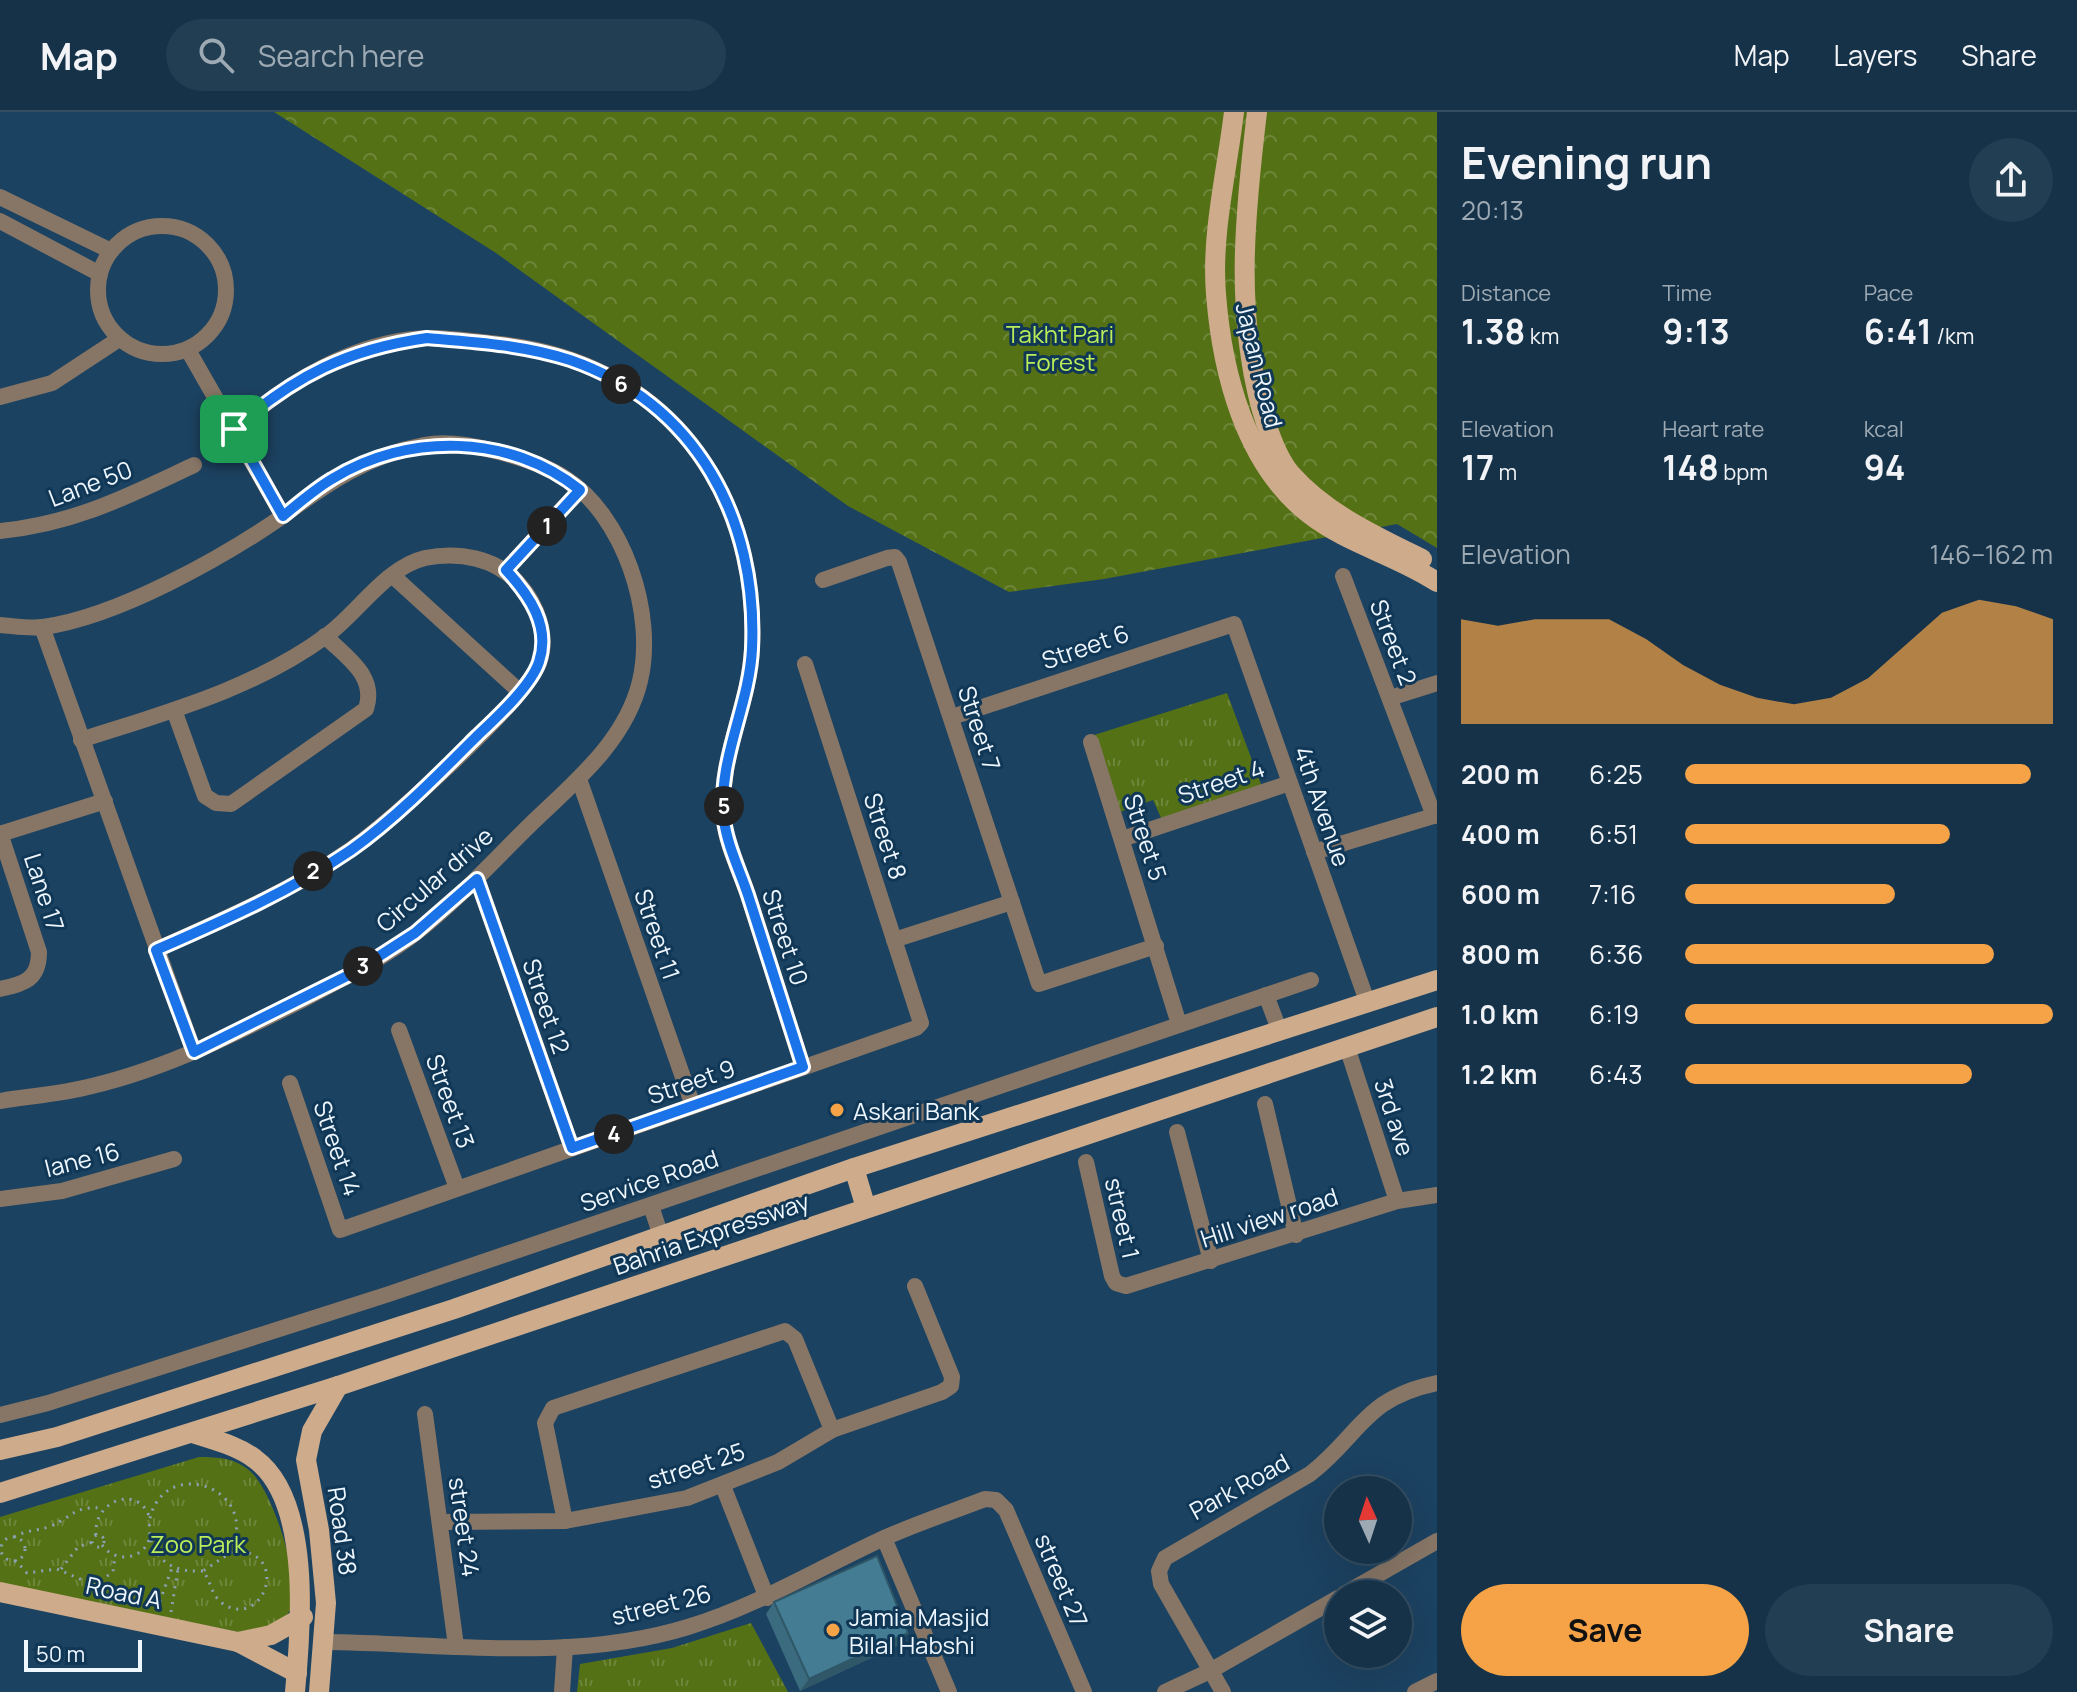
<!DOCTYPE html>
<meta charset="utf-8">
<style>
body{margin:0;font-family:Manrope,sans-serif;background:#223e53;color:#f1f3f6;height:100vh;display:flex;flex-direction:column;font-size:30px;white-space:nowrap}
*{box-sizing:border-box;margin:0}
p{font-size:26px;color:#9daab4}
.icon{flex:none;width:44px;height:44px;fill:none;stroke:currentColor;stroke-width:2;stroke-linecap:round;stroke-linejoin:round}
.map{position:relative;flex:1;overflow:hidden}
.details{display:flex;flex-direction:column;background:#153249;width:640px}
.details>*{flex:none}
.needle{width:52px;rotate:357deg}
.controls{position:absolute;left:1324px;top:1364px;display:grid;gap:16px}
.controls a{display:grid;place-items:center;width:88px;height:88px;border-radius:50%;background:#153249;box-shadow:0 8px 32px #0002,0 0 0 2px #344d61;font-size:40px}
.scale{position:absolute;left:24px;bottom:20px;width:118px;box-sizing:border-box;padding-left:8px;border:4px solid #eef6fe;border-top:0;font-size:22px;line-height:28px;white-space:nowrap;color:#eef6fe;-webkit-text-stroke:6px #103756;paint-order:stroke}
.pin{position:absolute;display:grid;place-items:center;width:68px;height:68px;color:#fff;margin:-34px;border-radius:16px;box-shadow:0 4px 12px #0006}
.km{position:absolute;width:40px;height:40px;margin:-20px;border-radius:50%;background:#222;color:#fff;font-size:22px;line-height:40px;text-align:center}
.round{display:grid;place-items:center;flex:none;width:84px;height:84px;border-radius:42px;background:#223e53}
.summary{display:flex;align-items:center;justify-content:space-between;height:136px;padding:0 24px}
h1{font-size:44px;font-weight:700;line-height:60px}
.stats{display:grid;grid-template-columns:repeat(3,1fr);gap:12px;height:136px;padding:8px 24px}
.stats div{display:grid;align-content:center}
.stats b{font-size:34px;font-weight:700}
.stats small{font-size:22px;font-weight:400}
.stats p{font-size:22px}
.chart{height:224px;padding:16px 24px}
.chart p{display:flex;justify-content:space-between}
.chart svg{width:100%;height:144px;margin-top:8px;fill:#f5a346;opacity:.7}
.action{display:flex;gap:16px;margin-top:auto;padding:16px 24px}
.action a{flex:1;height:92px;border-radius:48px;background:#f5a346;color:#111;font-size:32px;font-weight:700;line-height:92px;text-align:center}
.action a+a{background:#223e53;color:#f1f3f6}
ul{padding:0 24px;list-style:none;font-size:26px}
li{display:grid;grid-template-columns:128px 96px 1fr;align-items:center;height:60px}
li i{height:20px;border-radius:10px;background:#f5a346}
header{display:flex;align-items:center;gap:48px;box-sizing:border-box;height:112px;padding:0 40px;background:#153249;border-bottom:2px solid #344d61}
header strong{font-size:38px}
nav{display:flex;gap:44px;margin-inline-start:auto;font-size:28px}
.search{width:560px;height:72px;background:#223e53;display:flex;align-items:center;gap:20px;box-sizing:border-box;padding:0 28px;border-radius:44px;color:#9daab4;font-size:30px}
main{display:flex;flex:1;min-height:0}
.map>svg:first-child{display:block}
.forest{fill:url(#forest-crowns)}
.park{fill:url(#park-tufts)}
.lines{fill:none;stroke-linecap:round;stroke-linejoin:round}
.path{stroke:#8ca2b5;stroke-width:3;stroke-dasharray:2 6;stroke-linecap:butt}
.minor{stroke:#877666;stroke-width:16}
.major{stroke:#cdab8b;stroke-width:20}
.wall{fill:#3a6b7e}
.shaded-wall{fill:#2f5767}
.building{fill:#437c93;stroke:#2f5767;stroke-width:2}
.route-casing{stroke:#fff;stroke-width:16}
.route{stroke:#1a73e8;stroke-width:10}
.poi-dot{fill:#f5a346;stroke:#103756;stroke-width:3}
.labels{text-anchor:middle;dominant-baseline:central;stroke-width:6;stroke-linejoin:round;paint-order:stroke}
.park-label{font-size:24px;fill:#bbec5a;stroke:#103756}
.street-label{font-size:24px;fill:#eef6fe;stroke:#103756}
.poi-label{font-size:24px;fill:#eef6fe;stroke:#103756;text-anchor:start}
</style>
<header>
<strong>Map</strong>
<div class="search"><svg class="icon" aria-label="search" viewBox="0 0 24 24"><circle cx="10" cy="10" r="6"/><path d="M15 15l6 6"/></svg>Search here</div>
<nav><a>Map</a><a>Layers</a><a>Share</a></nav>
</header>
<main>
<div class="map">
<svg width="1437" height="1580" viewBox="0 0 1437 1580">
<defs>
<pattern id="forest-crowns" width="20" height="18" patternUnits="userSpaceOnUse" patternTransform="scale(2)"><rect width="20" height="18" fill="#557116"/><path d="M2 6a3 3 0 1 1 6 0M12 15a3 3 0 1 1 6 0" fill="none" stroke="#6e8639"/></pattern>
<pattern id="park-tufts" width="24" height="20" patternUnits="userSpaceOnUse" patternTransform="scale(2)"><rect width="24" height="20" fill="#557116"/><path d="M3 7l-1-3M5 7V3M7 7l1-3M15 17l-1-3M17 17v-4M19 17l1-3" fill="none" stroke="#6e8639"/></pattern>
</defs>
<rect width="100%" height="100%" fill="#1c4261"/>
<polygon class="forest" points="274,0 1437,0 1437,436 1397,412 1104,467 1009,480 848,394 496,141"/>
<g class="park">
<polygon points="1227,581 1262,675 1162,708 1153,688 1120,700 1091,624"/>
<path d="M 199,1345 C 218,1345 236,1346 251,1360 C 273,1380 304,1473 289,1500 C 281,1513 266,1517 253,1523 L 0,1472 L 0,1405 Z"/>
<polygon points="751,1511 788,1580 577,1580 580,1552 672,1536"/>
</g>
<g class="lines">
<g class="path">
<path d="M 96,1423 C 93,1389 137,1372 149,1404"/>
<circle cx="98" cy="1429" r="6"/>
<path d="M 14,1425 C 29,1417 39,1419 51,1414 C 74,1404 73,1394 103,1396"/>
<circle cx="13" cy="1437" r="12"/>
<path d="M 102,1433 C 115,1451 142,1448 149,1428"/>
<path d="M 233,1439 C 293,1438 263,1520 222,1491 C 211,1483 211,1469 203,1459 Z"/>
<polyline points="15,1448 27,1461 57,1457 94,1473 113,1460 115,1444"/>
<polyline points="61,1457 78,1435 93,1430"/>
<path d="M 203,1459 C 183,1460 166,1456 155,1438 C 149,1428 148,1413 151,1402 C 171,1341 267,1382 227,1444"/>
<polyline points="157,1497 172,1456"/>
<polyline points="171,1500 178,1457"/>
</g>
<g class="minor">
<polyline points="0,85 111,139"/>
<polyline points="0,109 100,162"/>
<circle cx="162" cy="178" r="64"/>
<polyline points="0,285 52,271 119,227"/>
<path d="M 234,317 C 288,270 353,229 427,226 C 451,225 476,230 499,232 C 664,249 759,376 752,537 C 749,596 717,648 724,708 C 726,732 740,759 748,783 C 766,840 785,898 803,955"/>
<path d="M 0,419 C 74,412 128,384 194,353"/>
<polyline points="506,458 580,378"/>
<polyline points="393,464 519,579"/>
<polyline points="1343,464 1434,704"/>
<polyline points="823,468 887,446 895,445 899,450 1039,872 1156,834"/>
<path d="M 0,513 C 14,514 30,517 43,515 C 117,505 222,446 283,404 L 188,238"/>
<polyline points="42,515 194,940"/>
<polyline points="1390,586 1437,571"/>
<path d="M 174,598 L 205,684 L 216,691 L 231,692 L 366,597 C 377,564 347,546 325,524"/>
<polyline points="952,605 1234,512 1368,892"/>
<path d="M 81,628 C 164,601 254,577 326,524 C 357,502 386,455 425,446 C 459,439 496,446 519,472 C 537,492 549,524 539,551 C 523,592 390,710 350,738 C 291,779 222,808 156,838"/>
<polyline points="1091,630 1179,912"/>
<polyline points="579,667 693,994"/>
<path d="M 0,721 L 39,840 C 39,867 25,872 0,877"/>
<polyline points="0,722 105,689"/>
<polyline points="1122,727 1290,671"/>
<polyline points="1314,740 1437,703"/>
<polyline points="477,767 572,1036"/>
<polyline points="894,828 1012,790"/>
<polyline points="1266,883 1280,920"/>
<polyline points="399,918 457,1076"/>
<polyline points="1347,935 1397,1089"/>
<polyline points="290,971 340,1118 916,916 921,911 805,552"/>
<path d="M 0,989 C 30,984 62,982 92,974 C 168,956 239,920 308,885 C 345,865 384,846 417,820 C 459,787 495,747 533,710 C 576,669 626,628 640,569 C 656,502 624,404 565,366 C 543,352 516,344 491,338 C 471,333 444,329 424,333 C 369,343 327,371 283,404"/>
<polyline points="1265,992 1296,1123"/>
<polyline points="1177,1020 1211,1149"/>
<polyline points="1086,1050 1112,1164 1116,1171 1126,1174 1397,1089 1437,1083"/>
<polyline points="0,1087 62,1079 174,1047"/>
<polyline points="651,1094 661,1124"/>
<polyline points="425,1302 456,1534"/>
<polyline points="0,1303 48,1291 389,1182 1311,868"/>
<polyline points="723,1374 767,1486"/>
<polyline points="565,1409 545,1311 553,1296 785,1219 795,1227 832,1318"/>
<polyline points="440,1410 565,1409 687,1386 778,1350 832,1318 942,1280 951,1274 952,1265 915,1174"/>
<polyline points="884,1426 949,1580"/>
<polyline points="1344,1482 1437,1429"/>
<path d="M 324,1530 C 444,1531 571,1551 688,1515 C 757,1494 817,1457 882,1427 C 915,1412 951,1400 985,1387 L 996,1388 L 1006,1398 L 1084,1580"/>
<polyline points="562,1580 565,1535"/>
<polyline points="1165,1580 1210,1559 1338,1486"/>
<path d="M 1223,1580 L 1161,1472 L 1159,1459 L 1165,1446 L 1310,1362 C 1361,1322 1364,1286 1437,1271"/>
<polyline points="1415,1580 1437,1569"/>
</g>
<g class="major">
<path d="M 1234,0 C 1227,59 1211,123 1216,182 C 1222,260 1245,351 1308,401 C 1347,432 1396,443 1437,470"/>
<path d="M 1257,0 C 1245,100 1235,197 1261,295 C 1267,316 1276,344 1290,361 C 1325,401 1375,424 1422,447"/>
<polyline points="854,1056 866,1096"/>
<path d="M 193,1321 C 213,1328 237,1333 255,1347 C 312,1389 301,1518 295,1580"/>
<polyline points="0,1338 57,1325 454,1197 854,1056 1437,868"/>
<polyline points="0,1381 338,1274 1437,905"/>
<polyline points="0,1480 238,1530 297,1561"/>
<polyline points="238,1530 271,1523 303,1505"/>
<polyline points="319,1580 326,1491 319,1418 306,1348 312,1319 338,1274"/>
</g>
</g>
<polygon class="wall" points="774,1490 899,1533 800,1579 766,1502"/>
<polygon class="shaded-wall" points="908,1521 899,1533 800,1579 809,1567"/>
<polygon class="building" points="877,1444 908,1521 809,1567 774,1490"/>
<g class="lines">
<g class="route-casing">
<path id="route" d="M 427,226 C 475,230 524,233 570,248 C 697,292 758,408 752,537 C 749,596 717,648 724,708 C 727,733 740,759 748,783 C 766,840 785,898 803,955 L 572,1036 L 477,767 L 415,821 L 353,861 L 194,940 L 156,838 C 222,809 291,779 351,738 C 396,706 438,663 477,624 C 495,607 531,574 539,550 C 551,514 529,483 506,458 L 580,378 C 510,322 408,320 332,367 C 315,377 299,391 283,404 L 234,317 C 294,264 348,237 427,226 Z"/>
</g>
<use href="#route" class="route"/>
</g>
<g class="poi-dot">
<circle cx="837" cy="998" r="8"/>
<circle cx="833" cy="1518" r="8"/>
</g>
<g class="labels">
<g class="park-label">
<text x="1060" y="221">Takht Pari<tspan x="1060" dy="28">Forest</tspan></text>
<text x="198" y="1431">Zoo Park</text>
</g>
<g class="street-label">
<text transform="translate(1260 253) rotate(76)">Japan Road</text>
<text transform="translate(90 371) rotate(-21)">Lane 50</text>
<text transform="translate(1394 530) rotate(69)">Street 2</text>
<text transform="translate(1085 534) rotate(-19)">Street 6</text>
<text transform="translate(980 616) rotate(72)">Street 7</text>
<text transform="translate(1221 669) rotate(-19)">Street 4</text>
<text transform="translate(1323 694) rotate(71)">4th Avenue</text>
<text transform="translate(886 724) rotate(72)">Street 8</text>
<text transform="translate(1146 725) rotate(72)">Street 5</text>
<text transform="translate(434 767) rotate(-41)">Circular drive</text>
<text transform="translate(45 780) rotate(72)">Lane 17</text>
<text transform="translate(658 822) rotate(71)">Street 11</text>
<text transform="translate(786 825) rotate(72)">Street 10</text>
<text transform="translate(547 894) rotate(71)">Street 12</text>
<text transform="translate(691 969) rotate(-19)">Street 9</text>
<text transform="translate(451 989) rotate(70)">Street 13</text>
<text transform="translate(1395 1005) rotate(72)">3rd ave</text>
<text transform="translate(338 1036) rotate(71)">Street 14</text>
<text transform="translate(82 1047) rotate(-14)">lane 16</text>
<text transform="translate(649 1068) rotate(-19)">Service Road</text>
<text transform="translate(1269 1105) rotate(-18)">Hill view road</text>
<text transform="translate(1123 1106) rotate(77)">street 1</text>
<text transform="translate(711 1121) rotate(-19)">Bahria Expressway</text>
<text transform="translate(696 1353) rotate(-18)">street 25</text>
<text transform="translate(1239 1374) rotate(-29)">Park Road</text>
<text transform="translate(465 1415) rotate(82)">street 24</text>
<text transform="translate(343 1419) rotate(82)">Road 38</text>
<text transform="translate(1062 1468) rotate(67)">street 27</text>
<text transform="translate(124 1480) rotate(12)">Road A</text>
<text transform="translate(661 1492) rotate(-14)">street 26</text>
</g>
<g class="poi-label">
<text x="853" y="998">Askari Bank</text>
<text x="849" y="1504">Jamia Masjid<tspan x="849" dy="28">Bilal Habshi</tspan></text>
</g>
</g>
</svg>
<div class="controls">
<a><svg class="needle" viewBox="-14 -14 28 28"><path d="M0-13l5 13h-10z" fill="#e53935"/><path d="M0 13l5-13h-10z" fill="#9daab4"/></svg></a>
<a><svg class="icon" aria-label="layers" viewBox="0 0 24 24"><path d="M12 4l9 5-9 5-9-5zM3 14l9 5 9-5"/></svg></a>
</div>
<div class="scale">50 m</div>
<div class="pin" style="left:234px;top:317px;background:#1e9e55"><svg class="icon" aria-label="arrive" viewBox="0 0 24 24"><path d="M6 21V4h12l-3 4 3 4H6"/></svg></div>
<b class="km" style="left:547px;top:414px">1</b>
<b class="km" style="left:313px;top:759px">2</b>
<b class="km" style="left:363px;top:854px">3</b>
<b class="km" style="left:614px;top:1022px">4</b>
<b class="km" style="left:724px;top:694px">5</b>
<b class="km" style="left:621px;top:272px">6</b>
</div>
<section class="details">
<div class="summary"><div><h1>Evening run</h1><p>20:13</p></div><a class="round"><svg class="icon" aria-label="share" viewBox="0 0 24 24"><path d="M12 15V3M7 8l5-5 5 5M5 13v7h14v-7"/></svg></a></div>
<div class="stats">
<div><p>Distance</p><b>1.38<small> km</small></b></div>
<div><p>Time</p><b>9:13</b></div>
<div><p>Pace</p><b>6:41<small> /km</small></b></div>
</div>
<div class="stats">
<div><p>Elevation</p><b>17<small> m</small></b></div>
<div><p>Heart rate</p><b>148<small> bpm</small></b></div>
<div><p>kcal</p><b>94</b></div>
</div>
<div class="chart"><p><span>Elevation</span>146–162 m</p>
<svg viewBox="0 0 160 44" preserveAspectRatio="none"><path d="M0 44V12L10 14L20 12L30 12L40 12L50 18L60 26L70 32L80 36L90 38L100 36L110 30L120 20L130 10L140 6L150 8L160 12V44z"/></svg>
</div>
<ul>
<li><b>200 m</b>6:25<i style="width:94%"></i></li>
<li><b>400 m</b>6:51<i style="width:72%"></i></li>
<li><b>600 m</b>7:16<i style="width:57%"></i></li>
<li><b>800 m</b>6:36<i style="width:84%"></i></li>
<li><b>1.0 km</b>6:19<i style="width:100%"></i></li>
<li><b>1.2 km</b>6:43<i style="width:78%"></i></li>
</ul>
<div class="action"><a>Save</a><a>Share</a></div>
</section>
</main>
